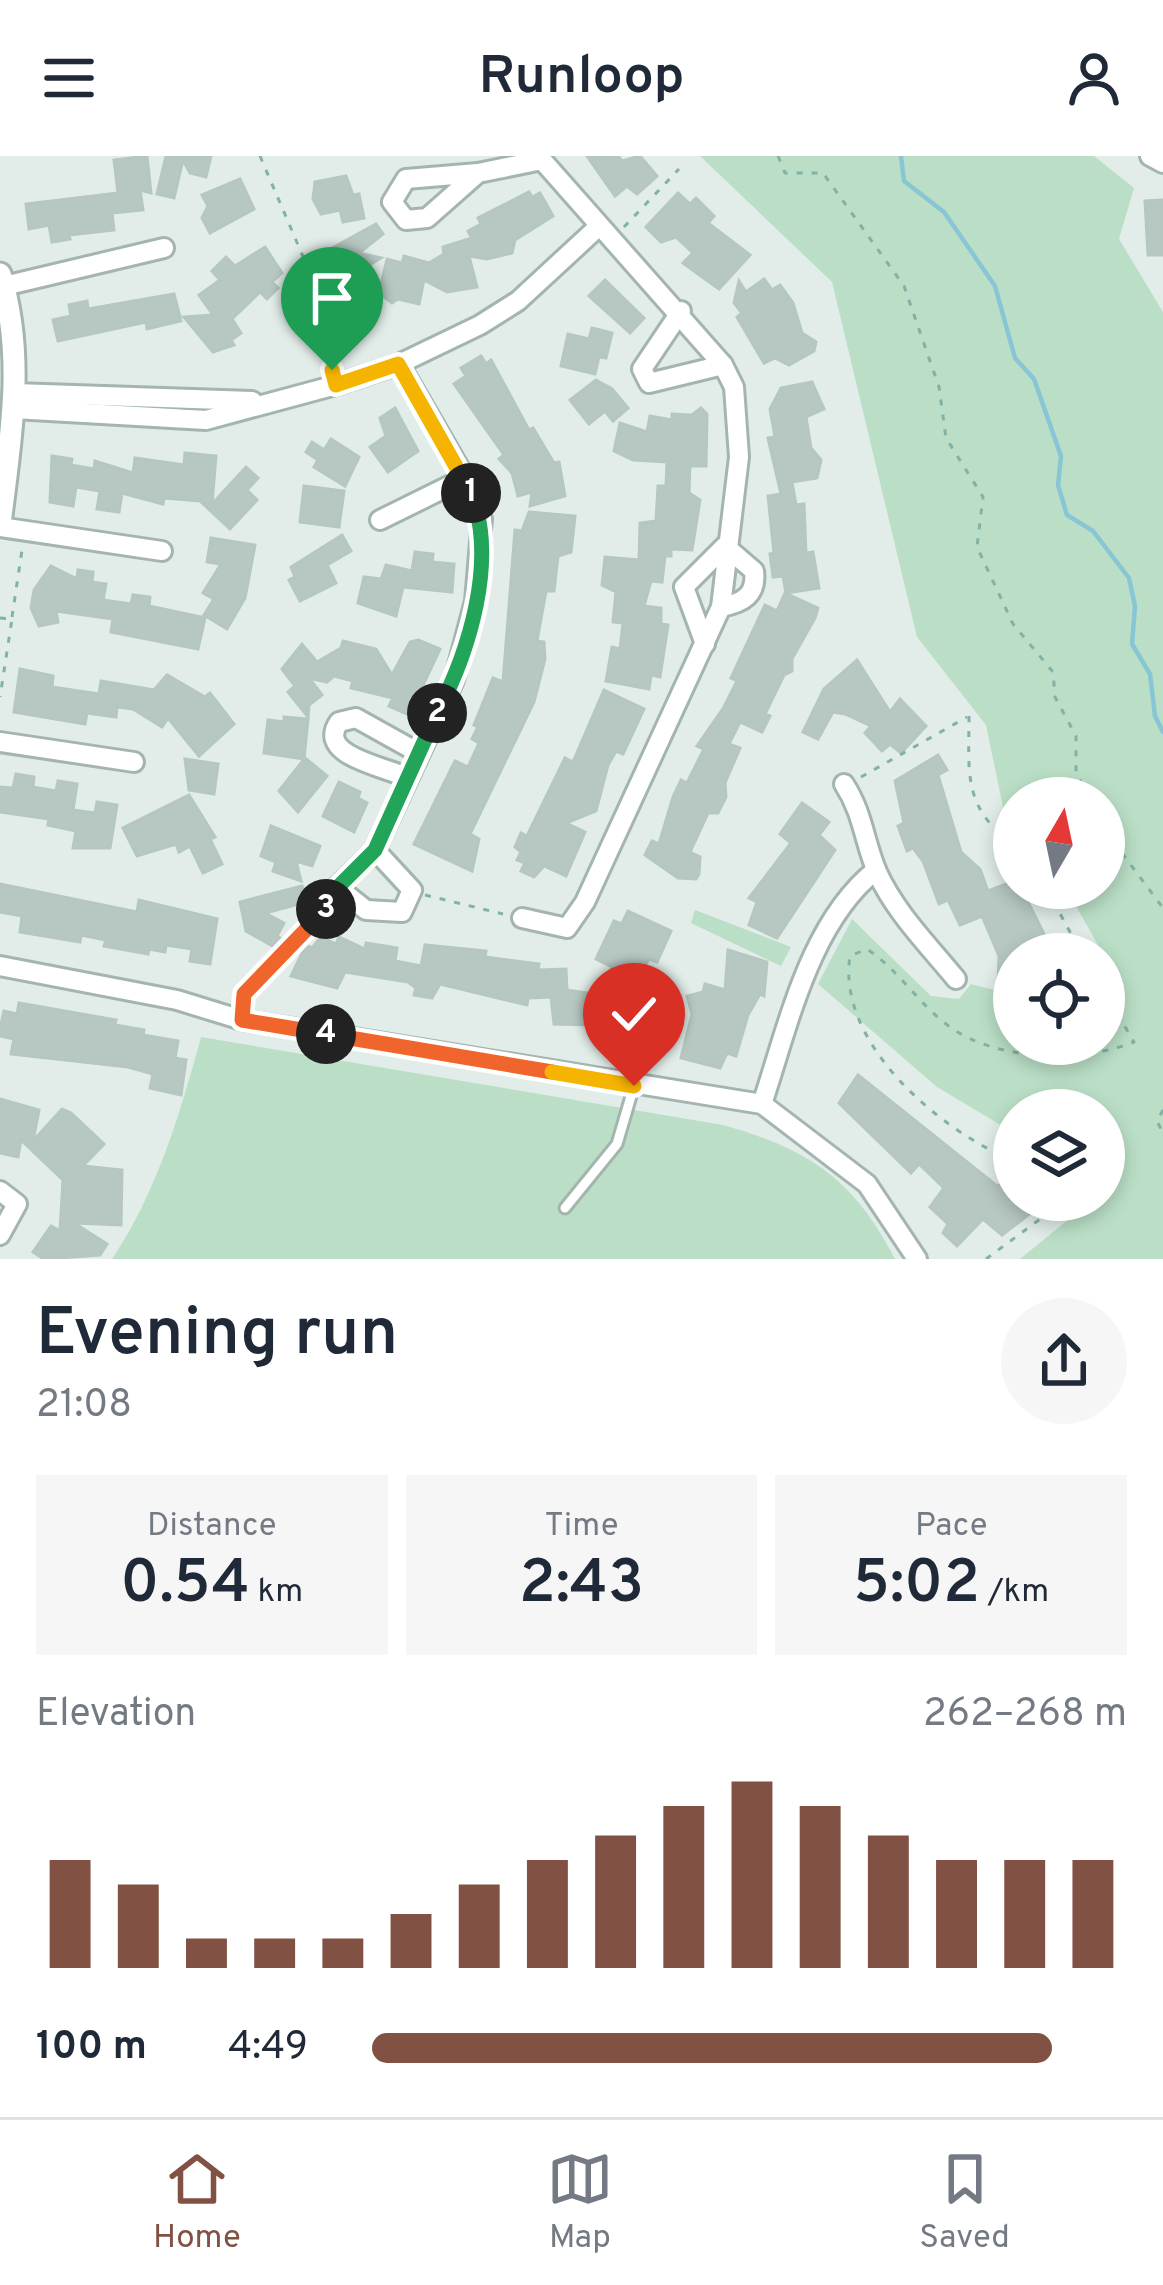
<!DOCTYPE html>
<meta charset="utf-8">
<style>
body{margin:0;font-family:Overpass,sans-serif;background:#f6f6f7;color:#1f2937;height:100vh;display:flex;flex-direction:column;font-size:45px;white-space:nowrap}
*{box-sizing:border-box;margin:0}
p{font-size:39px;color:#747a83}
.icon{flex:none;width:66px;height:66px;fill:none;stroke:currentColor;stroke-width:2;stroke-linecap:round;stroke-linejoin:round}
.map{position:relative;height:1103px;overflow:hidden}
.details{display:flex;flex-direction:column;background:#fff;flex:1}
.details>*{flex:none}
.needle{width:78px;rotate:9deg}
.fabs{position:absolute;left:993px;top:621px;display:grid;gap:24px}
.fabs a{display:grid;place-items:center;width:132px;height:132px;border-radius:50%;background:#fff;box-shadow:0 6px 18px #0003;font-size:60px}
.pin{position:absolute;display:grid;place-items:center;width:102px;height:102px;color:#fff;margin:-123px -51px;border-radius:50% 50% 50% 0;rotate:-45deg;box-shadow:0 0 12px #0007}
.pin .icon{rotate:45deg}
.km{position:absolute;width:60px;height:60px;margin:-30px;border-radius:50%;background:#222;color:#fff;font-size:33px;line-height:60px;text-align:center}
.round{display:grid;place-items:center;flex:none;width:126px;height:126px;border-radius:63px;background:#f6f6f7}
.overview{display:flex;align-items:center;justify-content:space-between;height:204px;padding:0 36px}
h1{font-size:66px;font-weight:600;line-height:90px}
.figures{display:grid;grid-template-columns:repeat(3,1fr);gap:18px;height:204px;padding:12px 36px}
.figures div{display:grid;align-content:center;border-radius:0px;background:#f6f6f7;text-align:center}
.figures b{font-size:60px;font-weight:600}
.figures small{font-size:33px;font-weight:400}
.figures p{font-size:33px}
.chart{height:336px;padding:24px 36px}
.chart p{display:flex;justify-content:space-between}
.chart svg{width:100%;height:216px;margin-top:12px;stroke:#815244;stroke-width:6}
ul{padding:0 36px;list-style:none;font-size:39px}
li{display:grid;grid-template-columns:192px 144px 1fr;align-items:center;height:90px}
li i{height:30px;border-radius:15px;background:#815244}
header{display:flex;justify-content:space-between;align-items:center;height:156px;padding:0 36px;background:#fff;font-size:54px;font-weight:600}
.menu{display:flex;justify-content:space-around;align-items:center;height:168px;border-top:3px solid #e0e1e3;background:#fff;font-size:33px;color:#747a83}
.menu a{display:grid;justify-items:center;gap:6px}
.menu .selected{color:#815244}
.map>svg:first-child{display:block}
.green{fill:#badfc6}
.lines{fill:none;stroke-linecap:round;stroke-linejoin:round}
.stream{stroke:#88c6d5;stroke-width:4.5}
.building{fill:#b7c8c2;stroke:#b4c7c0;stroke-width:3}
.service-casing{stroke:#a4b5b0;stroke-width:15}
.minor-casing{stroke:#a4b5b0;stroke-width:24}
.tertiary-casing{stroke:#a4b5b0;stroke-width:27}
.path{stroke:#81b2a5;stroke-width:3;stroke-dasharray:6 9;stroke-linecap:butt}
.service{stroke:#fff;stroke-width:9}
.minor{stroke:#fff;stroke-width:18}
.tertiary{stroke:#fff;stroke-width:21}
.split-1-casing{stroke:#fff;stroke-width:24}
.split-2-casing{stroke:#fff;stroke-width:24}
.split-3-casing{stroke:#fff;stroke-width:24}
.split-4-casing{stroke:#fff;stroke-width:24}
.split-5-casing{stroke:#fff;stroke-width:24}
.split-6-casing{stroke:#fff;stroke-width:24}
.split-1{stroke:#f5b400;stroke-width:15}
.split-2{stroke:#22a559;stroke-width:15}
.split-3{stroke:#22a559;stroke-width:15}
.split-4{stroke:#f0652b;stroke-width:15}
.split-5{stroke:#f0652b;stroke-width:15}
.split-6{stroke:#f5b400;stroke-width:15}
</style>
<header><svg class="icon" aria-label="menu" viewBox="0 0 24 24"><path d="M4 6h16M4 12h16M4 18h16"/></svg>Runloop<svg class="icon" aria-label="person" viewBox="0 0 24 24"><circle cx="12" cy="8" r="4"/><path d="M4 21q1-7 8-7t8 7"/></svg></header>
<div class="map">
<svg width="1163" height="1103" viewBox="0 0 1163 1103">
<rect width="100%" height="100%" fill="#e2ede9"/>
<g class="green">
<polygon points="700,0 1094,0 1134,32 1119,83 1163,156 1163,1103 1020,1103 1092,1044 1104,1044 1104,954 1014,954 1014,977 937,931 818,828 852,763 931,840 959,843 971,828 998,835 1014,833 1014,888 1104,888 1104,818 1113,816 1066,732 1104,732 1104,642 1014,642 1014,667 1004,656 986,569 917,481 832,126"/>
<polygon points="695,754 791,791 781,810 691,767"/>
<path d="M 201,881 L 723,969 C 809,993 854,1023 895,1103 L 112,1103 C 157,1036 180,958 201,881 Z"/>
</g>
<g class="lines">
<polyline class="stream" points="901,0 904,25 944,56 995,130 1015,202 1034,223 1061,300 1058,329 1067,359 1093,375 1129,422 1135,450 1132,488 1150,518 1155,560 1163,576"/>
</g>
<g class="building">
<polygon points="147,0 151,37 140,34 143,54 112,57 114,74 69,79 70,83 52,86 49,69 29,73 26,48 118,37 114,4"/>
<polygon points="166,0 211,0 206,21 190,17 183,4 174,42 157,38"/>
<polygon points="587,0 618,0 622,5 640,0 657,20 637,38 627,30 615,40"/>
<polygon points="346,20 353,39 359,38 364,62 343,66 340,54 321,58 313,43 315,26"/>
<polygon points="240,23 254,53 210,77 202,62 208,50 202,39"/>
<polygon points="529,36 532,41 540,37 553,60 515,84 512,97 487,103 469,100 477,131 447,136 424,124 419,148 398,143 392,147 379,137 387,103 402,107 404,100 429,107 444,98 443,91 472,82 468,75 481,68 478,62"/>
<polygon points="678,37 690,48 696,42 714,60 708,67 750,99 719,133 683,107 693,97 676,81 661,86 646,71"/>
<polygon points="1163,44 1163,99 1148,99 1145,45"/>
<polygon points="376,68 383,78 359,97 381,102 352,120 334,91"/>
<polygon points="265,91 282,117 272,126 278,132 267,143 260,136 232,163 241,177 231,184 234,189 213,196 184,161 213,159 199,139 220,124 212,115 226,101 235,110"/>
<polygon points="764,123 772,134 780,129 793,147 802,177 816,186 814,195 789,209 775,202 764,207 737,161 742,157 734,147 739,125 746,136"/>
<polygon points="605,124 644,162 630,177 589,140"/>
<polygon points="174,138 181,165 147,173 146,166 58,185 53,164 71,160 69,149 87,145 88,153"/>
<polygon points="592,172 612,177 606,202 599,201 595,218 561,210 568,178 589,183"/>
<polygon points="481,200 486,208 491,204 529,274 533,272 554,307 559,306 565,340 530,350 532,336 518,340 512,317 499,303 504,299 454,228 466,220 461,212"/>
<polygon points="596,224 612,233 628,252 613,265 605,255 589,268 570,244"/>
<polygon points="812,226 824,253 806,261 811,292 821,304 817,322 792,326 796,349 804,348 806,397 813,396 819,432 786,437 783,420 773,421 770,398 774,397 768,340 781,338 768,282 775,281 770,253 781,232"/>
<polygon points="395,252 418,295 388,316 370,291 386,280 380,262"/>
<polygon points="701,252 707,258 706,310 690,310 689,337 700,344 692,394 671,393 671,400 665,400 662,426 651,425 644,450 661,452 661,468 668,469 660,521 651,519 649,533 606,525 612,491 620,493 623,467 613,466 616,436 602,429 605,401 639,404 640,367 656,365 658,330 666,330 667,306 633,304 614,295 620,267 647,276 650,260 672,264 672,258 692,259"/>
<polygon points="331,283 359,301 345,330 314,311 318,304 306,296 312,286 324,294"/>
<polygon points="185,297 216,300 212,348 246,311 258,322 247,334 257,344 230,373 200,345 164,342 163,348 122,337 119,356 97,353 100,335 76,331 73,350 50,346 52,300 72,303 71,309 94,313 95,305 133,317 135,302 184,309"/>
<polygon points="304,330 344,335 339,371 300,366"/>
<polygon points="529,356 575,360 571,396 558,400 554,435 546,435 537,485 544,486 545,503 534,546 470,678 479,683 472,715 414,688 455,605 468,611 479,587 472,583 478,571 474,569 493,522 503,526 515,374 522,375"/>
<polygon points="342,379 351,395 327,409 336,427 300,445 289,424 295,421 291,411"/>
<polygon points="211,382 255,389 245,442 227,473 204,459 214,443 203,437 221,408 207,406"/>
<polygon points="415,396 433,398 432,406 454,408 452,436 403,431 396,460 358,447 364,421 381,423 386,409 412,415"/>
<polygon points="51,410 77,423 78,414 93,416 92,426 106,428 103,444 131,448 133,439 150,441 149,450 205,462 198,493 111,476 113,463 56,455 58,466 39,470 31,452 34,434"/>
<polygon points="785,437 818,452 815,462 792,503 792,515 784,519 765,558 770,560 762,576 740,566 729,588 740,592 725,627 726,641 718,657 708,657 690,696 700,701 699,718 696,723 678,722 645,699 652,685 659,688 673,641 681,624 687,627 704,593 697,590 724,551 737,525 731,522 765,449 777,455"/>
<polygon points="418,484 440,493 409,559 389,550 393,542 351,532 353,525 334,520 327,526 309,522 322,539 309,549 308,561 288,536 295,530 282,513 302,488 317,506 341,492 343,485 376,493 392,519 410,486"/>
<polygon points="857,504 890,556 900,543 926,570 901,597 890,588 882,595 865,577 871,570 845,558 833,556 818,583 803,576 824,533"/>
<polygon points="20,513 53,520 52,531 99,538 101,525 154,534 167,519 205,541 210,537 234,568 199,600 168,562 162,571 133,553 117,551 116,561 87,557 85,568 14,556"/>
<polygon points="604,534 644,553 623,598 616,595 608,609 596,655 566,667 585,676 566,720 544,710 534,721 521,715 525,707 517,704 521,696 515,691 521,677 527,680 565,602 573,606"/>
<polygon points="284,561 308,563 304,603 264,597 268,564 284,566"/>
<polygon points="938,599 947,614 938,619 961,696 980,713 988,735 1014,725 1014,732 1021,732 1044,778 1045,798 1014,798 1014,825 998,828 999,800 982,760 960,769 948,744 939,748 923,705 913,692 907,695 898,670 904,667 895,625"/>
<polygon points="305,602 327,620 298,656 279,635"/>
<polygon points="185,603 218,608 214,638 189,634"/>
<polygon points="16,618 34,621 33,631 56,635 58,625 77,628 73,654 95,657 97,646 117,649 110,692 73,692 76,675 48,669 49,663 0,656 0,631 13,632"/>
<polygon points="339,626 360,636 358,642 367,647 354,676 323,660"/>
<polygon points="189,639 215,681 210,683 222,708 203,717 190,690 179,696 176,688 137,700 123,672"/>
<polygon points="802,647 829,666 819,679 835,694 777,782 749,769 757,746 749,742 791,687 780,678"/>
<polygon points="271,670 320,690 312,710 296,705 301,725 273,715 276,706 261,700"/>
<polygon points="0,728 137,756 139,744 217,763 210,808 190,805 192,793 166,789 165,796 149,793 148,798 104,790 106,784 81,779 80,786 20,776 22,760 0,756"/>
<polygon points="302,730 307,746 265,757 284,767 277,780 297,793 292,801 246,775 240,746"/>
<polygon points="628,755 671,775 657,806 649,803 630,834 606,823 612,811 596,803 614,765 622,768"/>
<polygon points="321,781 336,788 339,781 365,793 366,787 397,792 395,805 421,810 425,789 486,795 485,801 539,808 538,814 566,813 567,834 594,838 593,869 554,868 551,841 528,842 527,849 440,828 432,842 414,839 416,832 408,826 345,816 337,832 291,820 306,789 312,792"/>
<polygon points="728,794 767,806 764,840 760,838 748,859 736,900 727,897 720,912 681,902 692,858 687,840 703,836 705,828 725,834"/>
<polygon points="19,847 116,864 115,869 144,874 143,879 178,885 175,902 186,904 181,939 150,932 153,918 128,911 11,898 14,883 0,880 0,873 4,855 17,858"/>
<polygon points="858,919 997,1030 1005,1027 1014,1044 1039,1044 1032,1056 1002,1079 983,1063 957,1090 943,1077 948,1068 930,1051 944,1032 919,1008 911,1017 839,947"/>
<polygon points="0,943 39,954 33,985 62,953 71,957 104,988 83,1010 122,1014 121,1069 74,1067 107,1088 100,1099 44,1103 33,1096 51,1070 60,1075 63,1024 21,984 18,1001 0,997"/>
</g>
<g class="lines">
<g class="service-casing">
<polyline id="service" points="565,1052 617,988 634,930"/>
</g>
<g class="minor-casing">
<g id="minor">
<polyline points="1150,0 1163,7"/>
<polyline points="478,17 427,62 406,64 392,46 406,23 478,17 542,4 723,209 734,231 739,301 721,451 585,746 567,772 522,762"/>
<polyline points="4,130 164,92"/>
<polyline points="681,155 642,213 649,227 723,209"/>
<polyline points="15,237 252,245"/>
<polyline points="14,253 206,264 336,229 399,208 480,169 518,145 597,72"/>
<polyline points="380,364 465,322"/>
<polyline points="0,371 162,395"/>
<path d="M 705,488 L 684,431 L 725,390 L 754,415 C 757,439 743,447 721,451"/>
<polyline points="0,586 134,606"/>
<path d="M 406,621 C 382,610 316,599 339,566 L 356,562 L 417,596"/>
<path d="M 844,628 C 863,657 864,685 877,716 C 895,756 929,790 956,823"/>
<polyline points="375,694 412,734 402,756 366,754 337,731 375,694 454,524 475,445 482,363 465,322 399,208"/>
<polyline points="0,810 177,844 242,864 762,948 867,1028 917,1103"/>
<path d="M 762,948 C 788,871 809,767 876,714"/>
<polyline points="0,1035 17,1048 0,1079"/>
</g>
</g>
<g class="tertiary-casing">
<path id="tertiary" d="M 0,118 C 26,200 10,285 0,368"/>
</g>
<g class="path">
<polyline points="260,0 325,152 321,190 332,215"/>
<polyline points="778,0 785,17 823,17 904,130 939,231 946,282 983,341 977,391 1013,468 1053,516 1055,541 1076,580 1076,614 1087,642"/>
<polyline points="624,71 679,13"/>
<polyline points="12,461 22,394"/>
<polyline points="0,462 12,463 0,541"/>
<path d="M 969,560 C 969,615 962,653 1014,688"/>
<polyline points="861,621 967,561"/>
<polyline points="1104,673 1163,752"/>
<polyline points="1046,732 1082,798"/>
<polyline points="425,739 503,758"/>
<polyline points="243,849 244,838 330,749"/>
<polyline points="1163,954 1157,965 1163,977"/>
<path d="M 1014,1005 C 942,976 836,888 850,800 L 867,793 C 899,814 919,849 950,871 C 997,905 1081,907 1134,886 L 1104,835"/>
<polyline points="986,1103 1066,1044"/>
</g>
<use href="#service" class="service"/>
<use href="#minor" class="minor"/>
<use href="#tertiary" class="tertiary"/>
</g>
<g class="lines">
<g class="split-1-casing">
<polyline id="split-1" points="332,214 336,229 398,208 471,337"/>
</g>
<g class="split-2-casing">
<path id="split-2" d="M 437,557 C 469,496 498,404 471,337"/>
</g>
<g class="split-3-casing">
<polyline id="split-3" points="326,753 338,731 375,694 437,557"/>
</g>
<g class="split-4-casing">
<polyline id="split-4" points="326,753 244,838 242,864 326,878"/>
</g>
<g class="split-5-casing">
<polyline id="split-5" points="326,878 552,916"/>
</g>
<g class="split-6-casing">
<polyline id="split-6" points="552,916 634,930"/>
</g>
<use href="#split-1" class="split-1"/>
<use href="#split-2" class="split-2"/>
<use href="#split-3" class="split-3"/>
<use href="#split-4" class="split-4"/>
<use href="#split-5" class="split-5"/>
<use href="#split-6" class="split-6"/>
</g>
</svg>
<div class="fabs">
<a><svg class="needle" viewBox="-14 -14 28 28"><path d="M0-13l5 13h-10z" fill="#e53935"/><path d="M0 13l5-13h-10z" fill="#747a83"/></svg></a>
<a><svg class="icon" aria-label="locate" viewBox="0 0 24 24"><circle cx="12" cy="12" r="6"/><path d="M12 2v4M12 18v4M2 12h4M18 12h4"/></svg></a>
<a><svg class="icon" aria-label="layers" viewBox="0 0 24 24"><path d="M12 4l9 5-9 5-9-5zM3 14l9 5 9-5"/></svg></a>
</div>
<div class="pin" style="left:332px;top:214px;background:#1e9e55"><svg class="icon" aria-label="arrive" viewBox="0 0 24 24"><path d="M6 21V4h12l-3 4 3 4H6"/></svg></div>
<div class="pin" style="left:634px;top:930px;background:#d93025"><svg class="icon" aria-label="check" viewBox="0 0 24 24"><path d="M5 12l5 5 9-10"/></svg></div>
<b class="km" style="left:471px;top:337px">1</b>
<b class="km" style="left:437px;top:557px">2</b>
<b class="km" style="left:326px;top:753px">3</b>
<b class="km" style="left:326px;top:878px">4</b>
</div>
<section class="details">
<div class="overview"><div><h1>Evening run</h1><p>21:08</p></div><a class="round"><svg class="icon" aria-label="share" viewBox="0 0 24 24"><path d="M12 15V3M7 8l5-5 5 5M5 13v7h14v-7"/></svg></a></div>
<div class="figures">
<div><p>Distance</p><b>0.54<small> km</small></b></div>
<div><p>Time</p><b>2:43</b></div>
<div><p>Pace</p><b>5:02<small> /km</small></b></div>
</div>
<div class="chart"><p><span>Elevation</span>262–268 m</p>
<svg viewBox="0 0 160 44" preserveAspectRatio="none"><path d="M5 44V22M15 44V27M25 44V38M35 44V38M45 44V38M55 44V33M65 44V27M75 44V22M85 44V17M95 44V11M105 44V6M115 44V11M125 44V17M135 44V22M145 44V22M155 44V22"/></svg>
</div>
<ul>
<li><b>100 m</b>4:49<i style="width:90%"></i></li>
</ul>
</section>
<nav class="menu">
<a class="selected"><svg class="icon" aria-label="home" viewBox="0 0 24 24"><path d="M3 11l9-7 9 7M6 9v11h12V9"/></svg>Home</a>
<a><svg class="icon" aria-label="map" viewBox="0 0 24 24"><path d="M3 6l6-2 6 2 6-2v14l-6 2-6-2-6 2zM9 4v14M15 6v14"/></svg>Map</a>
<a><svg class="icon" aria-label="saved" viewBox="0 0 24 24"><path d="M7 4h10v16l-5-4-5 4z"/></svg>Saved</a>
</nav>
